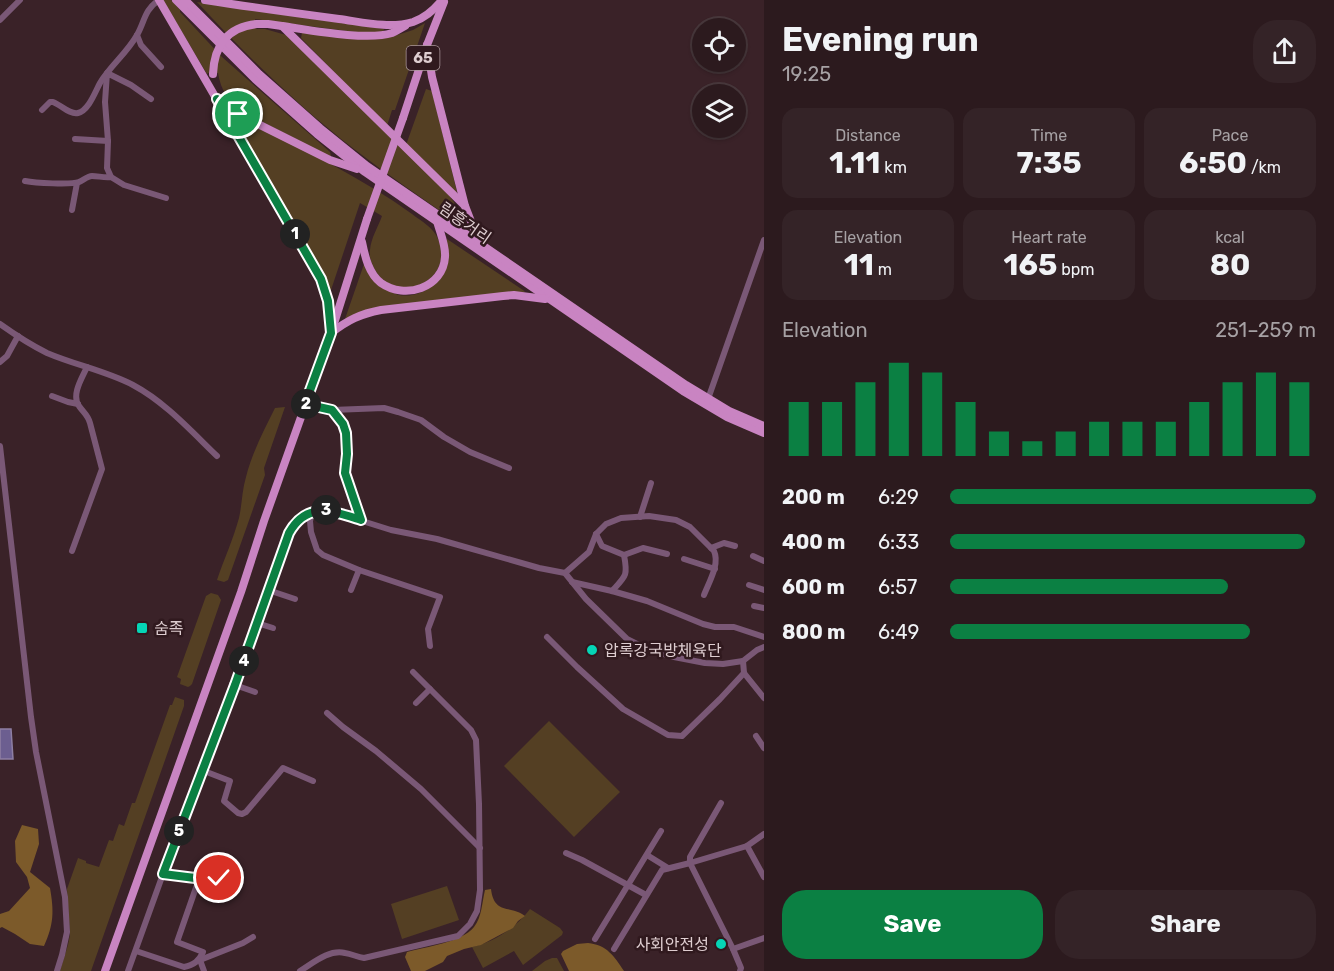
<!DOCTYPE html>
<meta charset="utf-8">
<style>
body{margin:0;font-family:Rubik,"Noto Sans KR",sans-serif;background:#342327;color:#f1f3f6;height:100vh;display:flex;flex-direction:column;font-size:22px;white-space:nowrap}
*{box-sizing:border-box;margin:0}
p{font-size:20px;color:#a6a1a4}
.icon{flex:none;width:33px;height:33px;fill:none;stroke:currentColor;stroke-width:2;stroke-linecap:round;stroke-linejoin:round}
.map{position:relative;flex:1;overflow:hidden}
.details{display:flex;flex-direction:column;background:#2c1a1e;width:570px}
.details>*{flex:none}
.fabs{position:absolute;left:692px;top:18px;display:grid;gap:12px}
.fabs a{display:grid;place-items:center;width:54px;height:54px;border-radius:50%;background:#2c1a1e;box-shadow:0 2px 4px #0004,0 0 0 2px #48383c;font-size:30px}
.pin{position:absolute;display:grid;place-items:center;width:51px;height:51px;color:#fff;margin:-26px;border:3px solid #fff;border-radius:50%;box-shadow:0 2px 6px #0007}
.km{position:absolute;width:30px;height:30px;margin:-15px;border-radius:50%;background:#222;color:#fff;font-size:16px;line-height:30px;text-align:center}
.round{display:grid;place-items:center;flex:none;width:63px;height:63px;border-radius:24px;background:#342327}
.summary{display:flex;align-items:center;justify-content:space-between;height:102px;padding:0 18px}
h1{font-size:33px;font-weight:700;line-height:45px}
.figures{display:grid;grid-template-columns:repeat(3,1fr);gap:9px;height:102px;padding:6px 18px}
.figures div{display:grid;align-content:center;border-radius:15px;background:#342327;text-align:center}
.figures b{font-size:30px;font-weight:700}
.figures small{font-size:16px;font-weight:400}
.figures p{font-size:16px}
.chart{height:168px;padding:12px 18px}
.chart p{display:flex;justify-content:space-between}
.chart svg{width:100%;height:108px;margin-top:6px;stroke:#0b8043;stroke-width:6}
.cta{display:flex;gap:12px;margin-top:auto;padding:12px 18px}
.cta a{flex:1;height:69px;border-radius:24px;background:#0b8043;color:#fff;font-size:24px;font-weight:700;line-height:69px;text-align:center}
.cta a+a{background:#342327;color:#f1f3f6}
ul{padding:0 18px;list-style:none;font-size:20px}
li{display:grid;grid-template-columns:96px 72px 1fr;align-items:center;height:45px}
li i{height:15px;border-radius:8px;background:#0b8043}
main{display:flex;flex:1;min-height:0}
.map>svg:first-child{display:block}
.green{fill:#543f23}
.forest{fill:#7c5a2a}
.water{fill:#6c5e90;stroke:#8e7fa3;stroke-width:1.5}
.lines{fill:none;stroke-linecap:round;stroke-linejoin:round}
.minor{stroke:#7a5876;stroke-width:6}
.major{stroke:#c984c2;stroke-width:8}
.major-bridge{stroke:#c984c2;stroke-width:8}
.route-casing{stroke:#fff;stroke-width:12}
.route{stroke:#0b8043;stroke-width:8}
.poi-dot{fill:#05d5b6;stroke:#30191e;stroke-width:2}
.labels{text-anchor:middle;dominant-baseline:central;stroke-width:5;stroke-linejoin:round;paint-order:stroke}
.shield{fill:#30191e;stroke:#aa979b;stroke-width:1.5}
.shield-label{font-size:15px;font-weight:bold;fill:#decdd0}
.street-label{font-size:16px;fill:#decdd0;stroke:#30191e}
.poi-label{font-size:16px;fill:#decdd0;stroke:#30191e;text-anchor:start}
</style>
<main>
<div class="map">
<svg width="764" height="971" viewBox="0 0 764 971">
<rect width="100%" height="100%" fill="#3a2228"/>
<g class="green">
<path d="M 163,0 L 171,0 L 180,10 L 180,12 L 222,57 L 330,152 L 331,156 L 328,156 L 242,111 C 228,100 221,91 218,73 L 208,73 L 207,74 Z"/>
<path d="M 197,2 L 384,29 L 383,32 L 355,32 L 255,19 L 256,29 L 265,29 L 286,35 L 446,191 L 463,215 L 464,218 L 462,222 L 458,223 C 423,199 388,175 354,149 C 297,105 246,55 197,2 Z"/>
<polygon points="425,23 395,110 392,110 387,126 301,38 302,33 394,36 413,30"/>
<polygon points="426,89 432,91 457,192 455,192 406,145"/>
<path d="M 236,117 L 240,117 C 298,148 359,175 412,214 C 421,221 434,228 438,239 C 456,282 394,308 374,268 C 371,262 369,257 370,250 C 371,238 378,227 382,216 L 360,203 L 330,293 L 233,121 Z"/>
<path d="M 447,239 L 523,290 L 525,292 L 345,319 L 364,264 C 381,284 392,304 422,292 C 427,290 434,285 437,280 C 442,268 442,251 447,239 Z"/>
<path d="M 285,407 L 264,468 L 265,475 L 228,580 L 224,582 L 217,580 C 224,559 233,540 239,518 C 242,505 242,490 246,477 C 252,453 264,430 275,408 Z"/>
<polygon points="211,593 218,595 221,600 192,684 190,686 188,687 180,684 181,679 177,677 206,596"/>
<polygon points="175,697 184,700 184,706 91,971 60,971 68,945 70,935 67,889 78,858 86,861 86,863 99,867 109,840 113,841 119,824 124,826 132,803 135,803 170,705 172,705"/>
<polygon points="549,721 620,792 574,837 504,766"/>
<polygon points="447,886 459,920 402,939 391,904"/>
<path d="M 530,909 L 560,928 L 563,932 L 562,935 L 523,965 L 514,951 L 483,968 L 472,947 C 494,942 517,927 530,909 Z"/>
<polygon points="552,958 557,958 564,971 532,971 545,961"/>
</g>
<g class="forest">
<path d="M 22,825 L 38,829 L 39,844 L 30,872 L 50,888 C 54,911 54,924 44,946 L 30,944 L 15,934 L 2,927 L 0,928 L 0,914 L 9,911 L 30,888 L 27,877 L 16,862 L 15,841 Z"/>
<path d="M 491,889 C 494,915 511,905 525,916 L 518,921 L 513,928 L 481,945 L 464,949 L 447,956 L 443,962 L 425,971 L 411,971 L 405,957 L 407,952 C 426,947 462,942 474,927 C 482,917 482,902 485,890 Z"/>
<path d="M 588,943 C 607,945 614,956 624,971 L 569,971 L 561,954 L 563,951 L 577,944 Z"/>
</g>
<polygon class="water" points="0,729 11,729 13,759 0,759"/>
<g class="lines">
<g class="minor">
<polyline points="0,20 20,0"/>
<polyline points="137,35 141,45 161,67"/>
<polyline points="151,99 131,85 107,73 105,102 108,141 107,168 111,177 124,185 166,198"/>
<path d="M 42,110 L 50,102 L 53,102 C 61,105 70,115 78,113 C 89,110 95,92 100,83 C 110,66 127,53 137,35 C 145,21 144,10 159,0"/>
<polyline points="75,139 108,141"/>
<path d="M 25,181 C 35,183 71,185 79,182 C 83,181 87,176 92,176 C 98,176 105,178 111,177"/>
<polyline points="72,210 77,183"/>
<path d="M 0,324 C 14,334 31,345 47,353 C 75,365 106,371 133,385 C 165,402 191,431 217,456"/>
<polyline points="0,362 7,356 18,336"/>
<polyline points="52,396 68,402 78,404"/>
<polyline points="708,399 764,240"/>
<polyline points="305,404 332,410 384,408 398,412 421,420 444,437 470,452 509,468"/>
<polyline points="332,410 343,424 346,433 347,454 345,473 361,520"/>
<polyline points="0,446 31,717 36,752 65,897 67,932 62,955 57,971"/>
<polyline points="640,517 651,483"/>
<polyline points="596,534 602,546 624,555 643,548 667,554"/>
<polyline points="711,548 724,543 735,546"/>
<path d="M 72,551 L 102,469 L 90,423 C 88,415 83,412 79,406 C 71,395 82,378 87,367"/>
<polyline points="753,556 764,561"/>
<polyline points="684,559 715,569"/>
<polyline points="359,570 440,597 428,629 430,646"/>
<path d="M 565,573 L 589,552 L 596,534 L 606,524 L 621,518 L 649,516 L 676,520 L 690,527 L 714,551 C 720,564 709,582 704,595"/>
<polyline points="572,582 612,591 647,601 703,624 715,627 734,627 764,637"/>
<polyline points="749,585 764,590"/>
<polyline points="268,590 295,599"/>
<polyline points="351,590 359,570 323,555 317,550 311,532 310,521 312,512 316,511 327,510 391,530 437,539 539,568 565,573 586,599 627,639 647,649 674,657 705,663 723,664 743,661 757,650 764,647"/>
<path d="M 612,591 C 626,576 628,576 624,555"/>
<polyline points="754,606 764,608"/>
<polyline points="257,623 273,628"/>
<polyline points="547,637 577,667 623,709 668,735 682,736 720,699 744,673"/>
<polyline points="743,661 744,673 764,698"/>
<polyline points="235,685 255,692"/>
<polyline points="416,703 430,689"/>
<polyline points="327,713 343,727 376,751 421,789 480,848"/>
<polyline points="756,736 764,748"/>
<polyline points="204,771 230,781 224,801 238,813 242,814 246,812 283,768 313,781"/>
<polyline points="721,803 690,857 690,863 733,949 741,968 740,971"/>
<polyline points="747,846 764,877"/>
<polyline points="566,853 582,860 646,895"/>
<polyline points="647,855 668,868"/>
<polyline points="163,874 203,879 219,878"/>
<polyline points="595,939 661,831"/>
<polyline points="614,949 662,870 690,863 747,846 764,834"/>
<polyline points="733,949 764,938"/>
<path d="M 136,951 L 184,967 C 194,965 199,961 203,952 L 177,942 L 199,879"/>
<path d="M 128,971 L 163,874 L 235,685 L 289,533 C 295,522 301,517 312,512"/>
<polyline points="204,971 200,960 243,943 253,937"/>
<path d="M 300,971 C 313,963 329,949 345,953 C 352,954 357,957 364,958 L 458,936 L 470,924 L 477,911 L 480,890 L 479,804 L 476,740 L 471,730 L 413,672"/>
</g>
<g class="major">
<polyline points="159,0 321,279 328,301 330,327"/>
<polyline points="176,0 255,79 317,134 365,172 683,391 727,417 764,433"/>
<polyline points="185,0 259,74 320,128 367,166 686,385 729,411 764,426"/>
<path d="M 205,0 C 250,7 294,13 339,19 C 362,22 389,29 413,22 C 425,18 434,10 442,0"/>
<polyline points="257,24 268,24 282,26 465,206"/>
<path d="M 282,26 C 310,30 367,41 392,33 C 397,31 401,28 405,26"/>
<polyline points="427,45 432,77 465,206 479,242"/>
<polyline points="221,102 228,108 238,114 330,160 357,169"/>
<polyline points="403,118 427,45 444,2"/>
<path d="M 362,242 C 365,257 369,274 381,283 C 405,300 443,288 445,257 C 446,245 440,233 437,221"/>
<path d="M 331,333 C 348,320 360,314 381,310 L 503,296 L 514,295 L 545,299"/>
<polyline points="105,971 241,592 264,521 331,333 367,219"/>
</g>
<g class="major-bridge">
<path d="M 213,74 C 214,46 227,27 257,24"/>
<polyline points="367,219 403,118"/>
</g>
</g>
<g class="lines">
<g class="route-casing">
<path id="route" d="M 219,878 L 203,879 L 163,874 L 235,685 L 289,533 C 307,501 332,511 361,520 L 345,473 L 347,454 L 346,433 L 343,424 L 332,410 L 305,404 L 331,333 L 328,301 L 321,279 L 217,99 L 228,108 L 238,114"/>
</g>
<use href="#route" class="route"/>
</g>
<g class="poi-dot">
<rect x="136" y="622" width="12" height="12" rx="3"/>
<circle cx="592" cy="650" r="6"/>
<circle cx="721" cy="944" r="6"/>
</g>
<g class="labels">
<rect class="shield" x="406.5" y="46" width="33" height="24" rx="4.5"/>
<g class="shield-label">
<text x="423" y="58">65</text>
</g>
<g class="street-label">
<text transform="translate(465 223) rotate(35)">림흥거리</text>
</g>
<g class="poi-label">
<text x="154" y="628">숨족</text>
<text x="604" y="650">압록강국방체육단</text>
<text x="709" y="944" text-anchor="end">사회안전성</text>
</g>
</g>
</svg>
<div class="fabs">
<a><svg class="icon" aria-label="locate" viewBox="0 0 24 24"><circle cx="12" cy="12" r="6"/><path d="M12 2v4M12 18v4M2 12h4M18 12h4"/></svg></a>
<a><svg class="icon" aria-label="layers" viewBox="0 0 24 24"><path d="M12 4l9 5-9 5-9-5zM3 14l9 5 9-5"/></svg></a>
</div>
<div class="pin" style="left:238px;top:114px;background:#1e9e55"><svg class="icon" aria-label="arrive" viewBox="0 0 24 24"><path d="M6 21V4h12l-3 4 3 4H6"/></svg></div>
<div class="pin" style="left:219px;top:878px;background:#d93025"><svg class="icon" aria-label="check" viewBox="0 0 24 24"><path d="M5 12l5 5 9-10"/></svg></div>
<b class="km" style="left:295px;top:234px">1</b>
<b class="km" style="left:306px;top:404px">2</b>
<b class="km" style="left:326px;top:510px">3</b>
<b class="km" style="left:244px;top:661px">4</b>
<b class="km" style="left:179px;top:831px">5</b>
</div>
<section class="details">
<div class="summary"><div><h1>Evening run</h1><p>19:25</p></div><a class="round"><svg class="icon" aria-label="share" viewBox="0 0 24 24"><path d="M12 15V3M7 8l5-5 5 5M5 13v7h14v-7"/></svg></a></div>
<div class="figures">
<div><p>Distance</p><b>1.11<small> km</small></b></div>
<div><p>Time</p><b>7:35</b></div>
<div><p>Pace</p><b>6:50<small> /km</small></b></div>
</div>
<div class="figures">
<div><p>Elevation</p><b>11<small> m</small></b></div>
<div><p>Heart rate</p><b>165<small> bpm</small></b></div>
<div><p>kcal</p><b>80</b></div>
</div>
<div class="chart"><p><span>Elevation</span>251–259 m</p>
<svg viewBox="0 0 160 44" preserveAspectRatio="none"><path d="M5 44V22M15 44V22M25 44V14M35 44V6M45 44V10M55 44V22M65 44V34M75 44V38M85 44V34M95 44V30M105 44V30M115 44V30M125 44V22M135 44V14M145 44V10M155 44V14"/></svg>
</div>
<ul>
<li><b>200 m</b>6:29<i style="width:100%"></i></li>
<li><b>400 m</b>6:33<i style="width:97%"></i></li>
<li><b>600 m</b>6:57<i style="width:76%"></i></li>
<li><b>800 m</b>6:49<i style="width:82%"></i></li>
</ul>
<div class="cta"><a>Save</a><a>Share</a></div>
</section>
</main>
